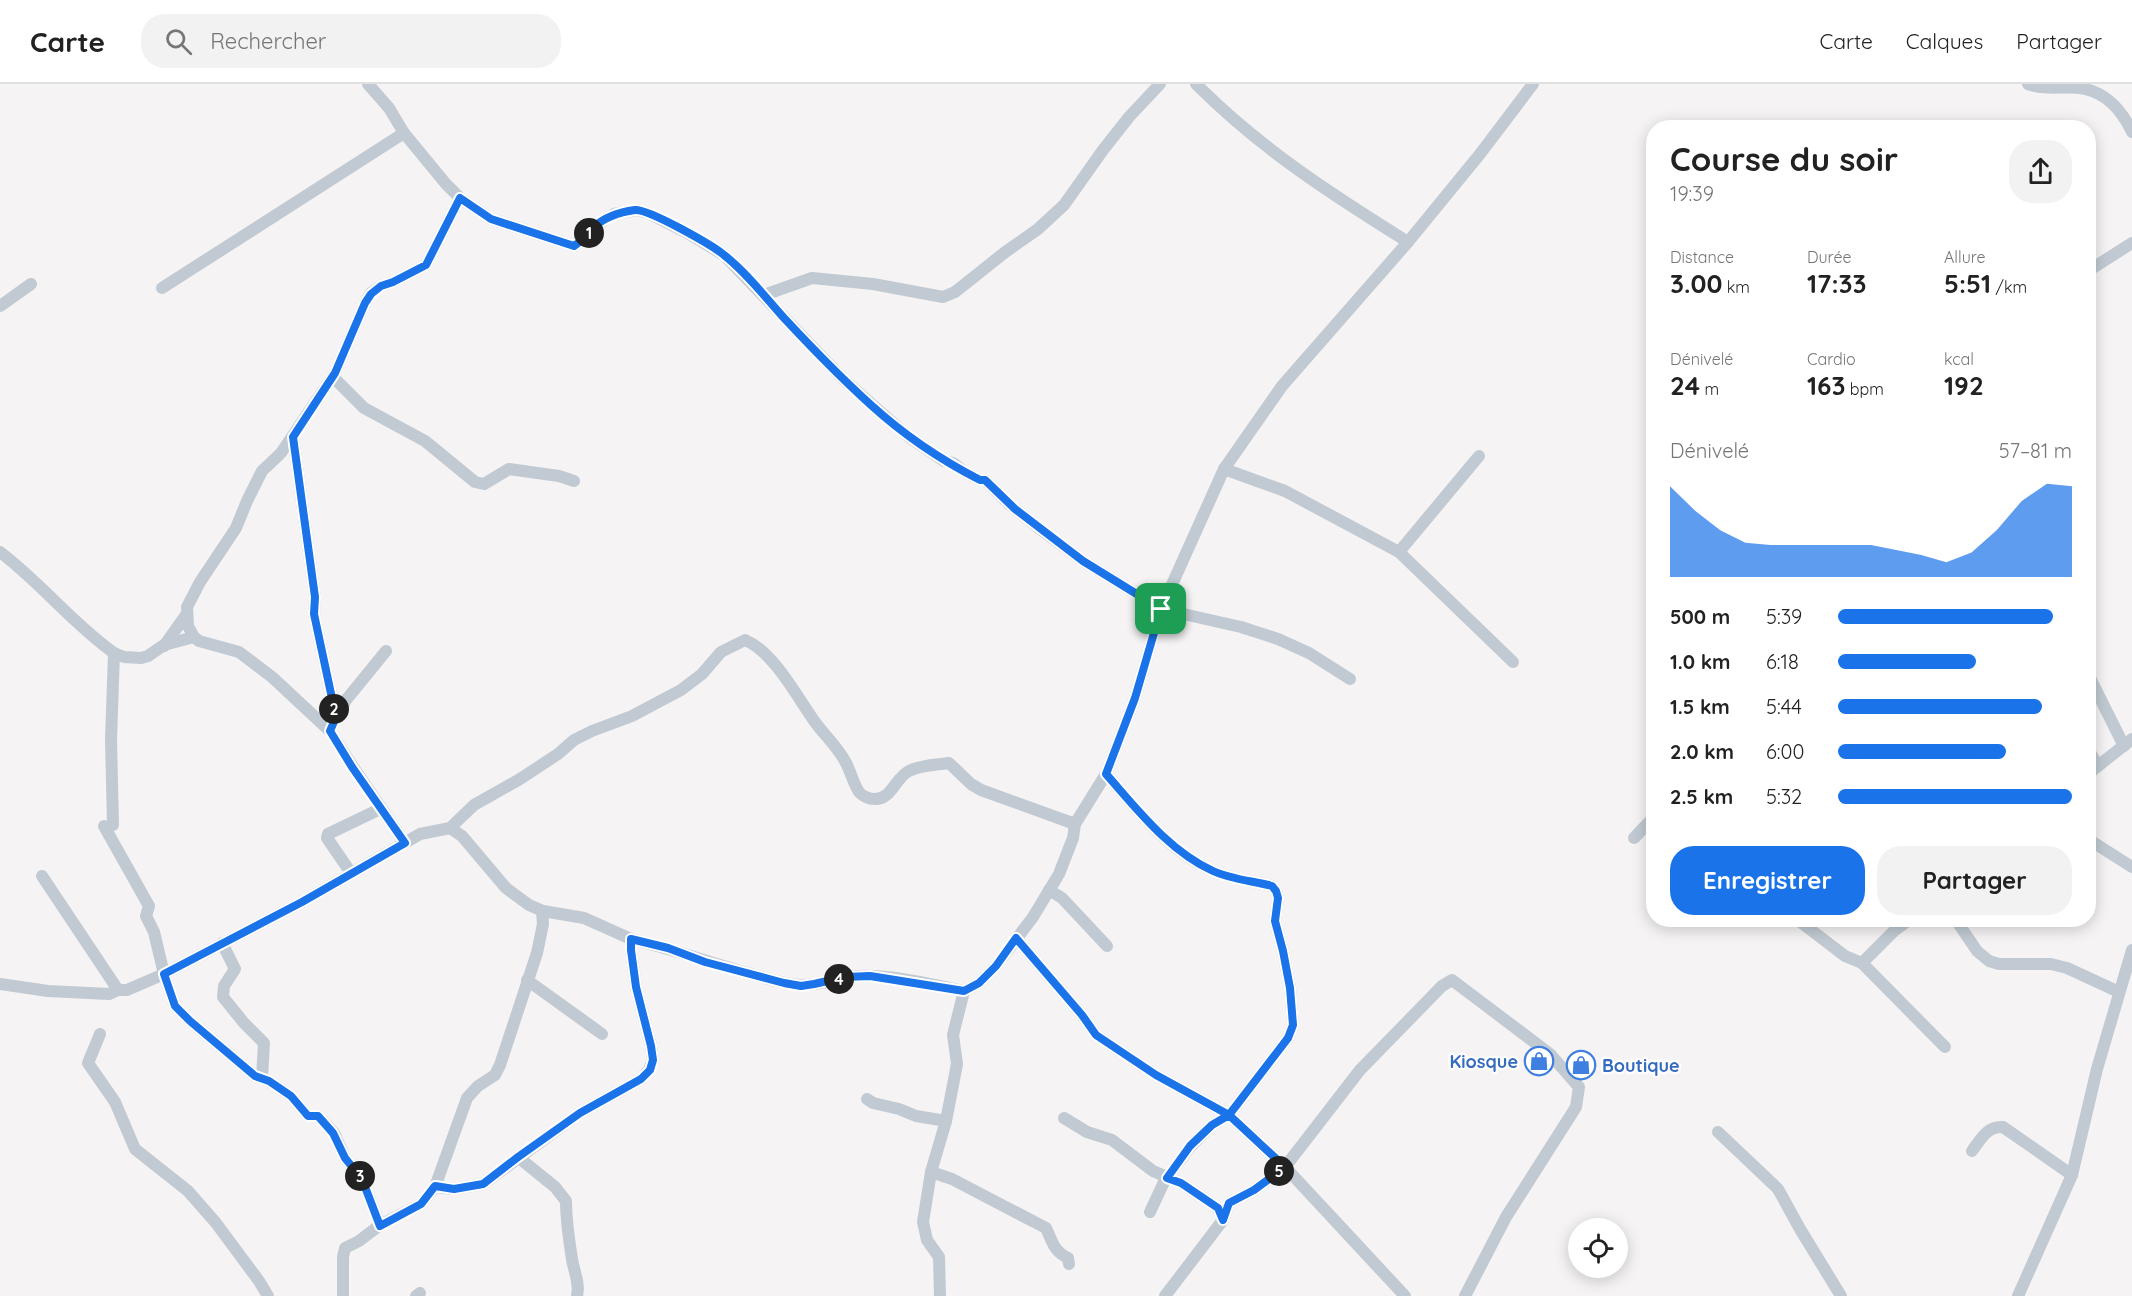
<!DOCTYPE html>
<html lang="fr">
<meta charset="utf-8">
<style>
body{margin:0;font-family:Quicksand,sans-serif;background:#f2f2f2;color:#222;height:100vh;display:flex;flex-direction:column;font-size:22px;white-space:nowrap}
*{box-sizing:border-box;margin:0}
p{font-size:20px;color:#767676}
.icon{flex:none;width:33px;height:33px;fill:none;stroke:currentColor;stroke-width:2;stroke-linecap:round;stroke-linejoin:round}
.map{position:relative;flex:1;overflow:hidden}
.panel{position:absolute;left:1646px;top:36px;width:450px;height:807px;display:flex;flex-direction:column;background:#fff;border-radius:24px;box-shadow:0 3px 15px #0003}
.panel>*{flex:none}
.buttons{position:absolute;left:1568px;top:1134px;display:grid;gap:12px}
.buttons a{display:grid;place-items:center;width:60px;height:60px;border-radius:50%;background:#fff;box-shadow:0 3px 15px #0003;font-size:30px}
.pin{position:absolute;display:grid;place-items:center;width:51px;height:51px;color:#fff;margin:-26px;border-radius:12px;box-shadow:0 3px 9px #0006}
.km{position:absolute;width:30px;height:30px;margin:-15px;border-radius:50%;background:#222;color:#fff;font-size:16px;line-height:30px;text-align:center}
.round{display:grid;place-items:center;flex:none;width:63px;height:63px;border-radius:24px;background:#f2f2f2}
.summary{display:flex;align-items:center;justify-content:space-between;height:102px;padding:0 24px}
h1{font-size:33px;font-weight:800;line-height:45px}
.stats{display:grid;grid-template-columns:repeat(3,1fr);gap:9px;height:102px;padding:6px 24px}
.stats div{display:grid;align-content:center}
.stats b{font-size:26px;font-weight:800}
.stats small{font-size:16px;font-weight:400}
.stats p{font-size:16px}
.chart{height:168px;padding:12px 24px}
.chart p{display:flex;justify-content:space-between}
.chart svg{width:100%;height:108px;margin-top:6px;fill:#1a73e8;opacity:.7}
.action{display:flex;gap:12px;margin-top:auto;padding:12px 24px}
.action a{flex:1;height:69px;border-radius:24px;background:#1a73e8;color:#fff;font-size:24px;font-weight:800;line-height:69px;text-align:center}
.action a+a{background:#f2f2f2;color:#222}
ul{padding:0 24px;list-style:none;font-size:20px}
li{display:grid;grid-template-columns:96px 72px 1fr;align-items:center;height:45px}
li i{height:15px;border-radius:8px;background:#1a73e8}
header{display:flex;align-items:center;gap:36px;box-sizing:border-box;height:84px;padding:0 30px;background:#fff;border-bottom:2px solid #e0e0e0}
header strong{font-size:28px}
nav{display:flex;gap:33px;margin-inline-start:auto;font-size:21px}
.search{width:420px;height:54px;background:#f2f2f2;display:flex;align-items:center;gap:15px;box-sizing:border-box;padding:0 21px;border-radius:24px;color:#767676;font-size:22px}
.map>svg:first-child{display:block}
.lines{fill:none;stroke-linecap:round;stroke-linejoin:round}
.minor{stroke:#c1cad2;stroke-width:12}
.route-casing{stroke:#fff;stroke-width:12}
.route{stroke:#1a73e8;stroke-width:8}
.labels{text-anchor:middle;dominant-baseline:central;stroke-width:4.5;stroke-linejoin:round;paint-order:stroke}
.shop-label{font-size:18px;font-weight:bold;fill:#366cbe;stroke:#fff;text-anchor:end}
</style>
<header>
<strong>Carte</strong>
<div class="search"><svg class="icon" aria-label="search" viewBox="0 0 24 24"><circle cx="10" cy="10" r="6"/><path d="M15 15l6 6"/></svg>Rechercher</div>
<nav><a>Carte</a><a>Calques</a><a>Partager</a></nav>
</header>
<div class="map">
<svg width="2132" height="1212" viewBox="0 0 2132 1212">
<rect width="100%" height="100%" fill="#f5f3f3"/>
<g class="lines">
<g class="minor">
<polyline points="368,0 389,24 404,49 446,100 460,114 491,135 574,162 595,142 614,130 637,126 648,129 691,151 724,171 844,296 909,353 944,377 953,379 966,389 980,396 985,396 1009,420 1044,448 1083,477 1161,525 1241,543 1278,555 1309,569 1350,595"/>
<path d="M 1196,0 C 1261,65 1331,110 1408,158"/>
<path d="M 2028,0 C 2047,7 2066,1 2085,5 C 2108,10 2122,27 2132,48"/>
<polyline points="2088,187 2132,159"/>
<polyline points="162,204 404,49"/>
<polyline points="764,211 812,194 873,200 943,213 955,208 1004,169 1038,145 1064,121 1103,66 1129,33 1160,0"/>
<polyline points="0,222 31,200"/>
<polyline points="333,293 364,324 425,357 475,398 484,400 509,385 559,392 574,397"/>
<polyline points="293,353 315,513 314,530 336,633"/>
<polyline points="1224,385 1285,407 1399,468 1513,578"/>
<path d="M 0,468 C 41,499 72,539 114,569 L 124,573 L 141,574 L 148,572 L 164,561 L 194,553"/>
<polyline points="1399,468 1479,372"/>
<polyline points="164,562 186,531"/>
<polyline points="2088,590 2124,662"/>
<polyline points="334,637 346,616 386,567"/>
<polyline points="2088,665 2098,682"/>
<path d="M 1106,690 C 1137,725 1168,767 1213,787 C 1230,795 1253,797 1272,802 L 1276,807 L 1278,814 L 1275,837 L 1283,867 L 1290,904 L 1293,941 L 1288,954 L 1229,1031 L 1212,1041 L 1190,1063 L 1164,1098 L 1150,1128"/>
<polyline points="2088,690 2132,655"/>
<polyline points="113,741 111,656 114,569"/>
<polyline points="104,742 149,822 146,832 154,848 164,890 175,922 190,937 255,992 269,997 291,1012 308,1032 318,1032 334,1049 345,1074 362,1095 380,1141"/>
<polyline points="1634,754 1653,734"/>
<polyline points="2088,755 2132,783"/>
<polyline points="405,759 353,683 330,647 272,593 239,568 199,557 194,553 188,542 187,523 200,498 236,444 247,417 262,387 281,369 335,289 365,219 371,209 381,202 393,198 426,181 460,114"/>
<polyline points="351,789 327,754 328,750 380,725"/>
<polyline points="42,792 118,906"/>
<polyline points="1049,806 1062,814 1107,862"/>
<polyline points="1798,836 1845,872 1862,879 1945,963"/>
<polyline points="1956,836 1977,867 1989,877 1999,880 2051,880 2067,884 2119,908"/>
<polyline points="1016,854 1082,931 1096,951 1156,991 1229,1031 1285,1083 1405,1212"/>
<path d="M 631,855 C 672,865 711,879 751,890 C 767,895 784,900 800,901 C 820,902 840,893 859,892 C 888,890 935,901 964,907"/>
<polyline points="222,859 235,885 224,902 223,913 244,939 264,959 262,994"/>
<polyline points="1862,879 1894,847 1909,836"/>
<polyline points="527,896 602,950"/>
<path d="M 0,900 L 48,907 L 109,910 L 118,906 L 127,906 L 164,890 L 302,818 L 420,750 L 450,744 L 474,721 L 520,695 L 558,670 L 574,656 L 592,647 L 632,632 L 681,606 L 702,590 L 721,568 L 745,556 C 774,568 797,613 815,638 C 825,652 838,663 846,679 C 851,688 853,699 859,708 C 862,712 869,715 875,715 C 892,715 895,694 909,687 C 920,681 936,681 949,679 L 971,700 L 981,706 L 1075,740"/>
<polyline points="100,950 88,979 115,1018 135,1065 188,1107 216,1139 259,1197 268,1212"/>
<polyline points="867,1015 873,1019 899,1025 916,1032 946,1037"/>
<polyline points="1064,1034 1087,1048 1112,1056 1153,1087 1181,1099 1218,1124 1223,1136"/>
<polyline points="1718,1048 1778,1105 1800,1145 1841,1212"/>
<path d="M 1972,1067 C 1981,1055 1987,1042 2003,1043 L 2072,1091"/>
<path d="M 518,1073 L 555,1103 L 566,1117 C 566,1136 569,1156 572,1175 C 574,1188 580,1199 577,1212"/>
<path d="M 931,1088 L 952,1095 L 1046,1144 C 1052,1156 1053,1167 1068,1174 L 1069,1180"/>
<polyline points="435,1103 454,1105 483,1100 580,1029 641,995 649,986 653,976 651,962 636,903 631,866 631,855 584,834 543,827 529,821 506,804 462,752 450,744"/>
<polyline points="343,1212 343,1173 345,1164 359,1157 380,1141 421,1120 435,1103 467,1014 478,1002 495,991 500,981 537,869 543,840 542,827"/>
<polyline points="416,1212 420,1209"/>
<polyline points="940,1212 939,1173 927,1156 923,1138 931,1088 946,1037 957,980 953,951 964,907 979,899 996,882 1033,833 1059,790 1073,754 1075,740 1106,690 1135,614 1161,525 1224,385 1282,302 1408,158 1480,70 1533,0"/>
<polyline points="1165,1212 1223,1136 1229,1119 1254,1106 1285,1083 1360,986 1442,902 1452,896 1550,970 1579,1003 1576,1023 1506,1133 1465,1212"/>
<polyline points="2018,1212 2072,1091 2097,985 2132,866"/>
</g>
</g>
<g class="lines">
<g class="route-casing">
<path id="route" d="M 1161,525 L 1083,477 L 1015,425 L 985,396 L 980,396 C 939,375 905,352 871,321 C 841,294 812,264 784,234 C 765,213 747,189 724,171 C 712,161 649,125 635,126 C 620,128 606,132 594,143 C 587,149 582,157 574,162 L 491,135 L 460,114 L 426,181 L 393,198 L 381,202 L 371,210 L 365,219 L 335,289 L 293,353 L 315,513 L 314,530 L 336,633 L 330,647 L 352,683 L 405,759 L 302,818 L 164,890 L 175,922 L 190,937 L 255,992 L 269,997 L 291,1012 L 308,1032 L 318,1032 L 333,1049 L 345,1074 L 362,1095 L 380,1142 L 421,1120 L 435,1102 L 454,1105 L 483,1100 L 518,1073 L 580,1029 L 641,995 L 650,986 L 653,976 L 651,962 L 636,903 L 631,866 L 631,855 L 668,864 L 705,878 L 784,899 L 801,902 L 814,900 L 845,893 L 870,892 L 964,907 L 979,899 L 996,882 L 1016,854 L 1082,931 L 1096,951 L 1156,991 L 1229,1031 L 1212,1041 L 1190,1062 L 1167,1094 L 1181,1099 L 1218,1124 L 1223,1136 L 1229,1119 L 1254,1106 L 1285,1083 L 1229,1031 L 1288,954 L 1293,941 L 1290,904 L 1283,867 L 1275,837 L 1278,814 L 1276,807 L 1272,802 C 1253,797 1230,795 1213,787 C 1169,767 1137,725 1106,690 L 1135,614 L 1161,525"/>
</g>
<use href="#route" class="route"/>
</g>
<defs>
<g id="shop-ring" transform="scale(1.5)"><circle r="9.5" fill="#fff" stroke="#3f7fe0" stroke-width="1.5"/><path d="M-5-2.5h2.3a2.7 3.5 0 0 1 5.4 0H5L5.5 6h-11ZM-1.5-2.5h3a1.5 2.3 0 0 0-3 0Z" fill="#3f7fe0"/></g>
</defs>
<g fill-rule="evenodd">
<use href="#shop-ring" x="1539" y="977"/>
<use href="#shop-ring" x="1581" y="981"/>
</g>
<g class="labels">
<g class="shop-label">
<text x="1518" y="977">Kiosque</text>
<text x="1602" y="981" text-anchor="start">Boutique</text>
</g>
</g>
</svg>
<div class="buttons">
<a><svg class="icon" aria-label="locate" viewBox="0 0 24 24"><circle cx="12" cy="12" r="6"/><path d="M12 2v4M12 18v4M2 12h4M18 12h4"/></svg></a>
</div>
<div class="pin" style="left:1161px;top:525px;background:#1e9e55"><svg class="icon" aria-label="arrive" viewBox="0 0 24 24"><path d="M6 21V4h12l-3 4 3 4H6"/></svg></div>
<b class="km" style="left:589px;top:149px">1</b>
<b class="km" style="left:334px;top:625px">2</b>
<b class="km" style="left:360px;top:1092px">3</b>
<b class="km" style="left:839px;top:895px">4</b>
<b class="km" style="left:1279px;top:1087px">5</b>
<section class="panel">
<div class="summary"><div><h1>Course du soir</h1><p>19:39</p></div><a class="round"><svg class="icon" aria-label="share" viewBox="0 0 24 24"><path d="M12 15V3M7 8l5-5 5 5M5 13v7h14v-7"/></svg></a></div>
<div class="stats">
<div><p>Distance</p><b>3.00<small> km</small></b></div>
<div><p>Durée</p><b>17:33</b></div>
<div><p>Allure</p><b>5:51<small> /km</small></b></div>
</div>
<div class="stats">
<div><p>Dénivelé</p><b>24<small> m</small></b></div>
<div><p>Cardio</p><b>163<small> bpm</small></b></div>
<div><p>kcal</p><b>192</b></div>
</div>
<div class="chart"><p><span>Dénivelé</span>57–81 m</p>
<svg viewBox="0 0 160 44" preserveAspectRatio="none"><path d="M0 44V7L10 17L20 25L30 30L40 31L50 31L60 31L70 31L80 31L90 33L100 35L110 38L120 34L130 25L140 13L150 6L160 7V44z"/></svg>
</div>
<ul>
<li><b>500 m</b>5:39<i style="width:92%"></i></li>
<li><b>1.0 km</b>6:18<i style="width:59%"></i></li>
<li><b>1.5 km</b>5:44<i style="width:87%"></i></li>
<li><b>2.0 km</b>6:00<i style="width:72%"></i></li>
<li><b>2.5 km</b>5:32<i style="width:100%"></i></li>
</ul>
<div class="action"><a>Enregistrer</a><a>Partager</a></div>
</section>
</div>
